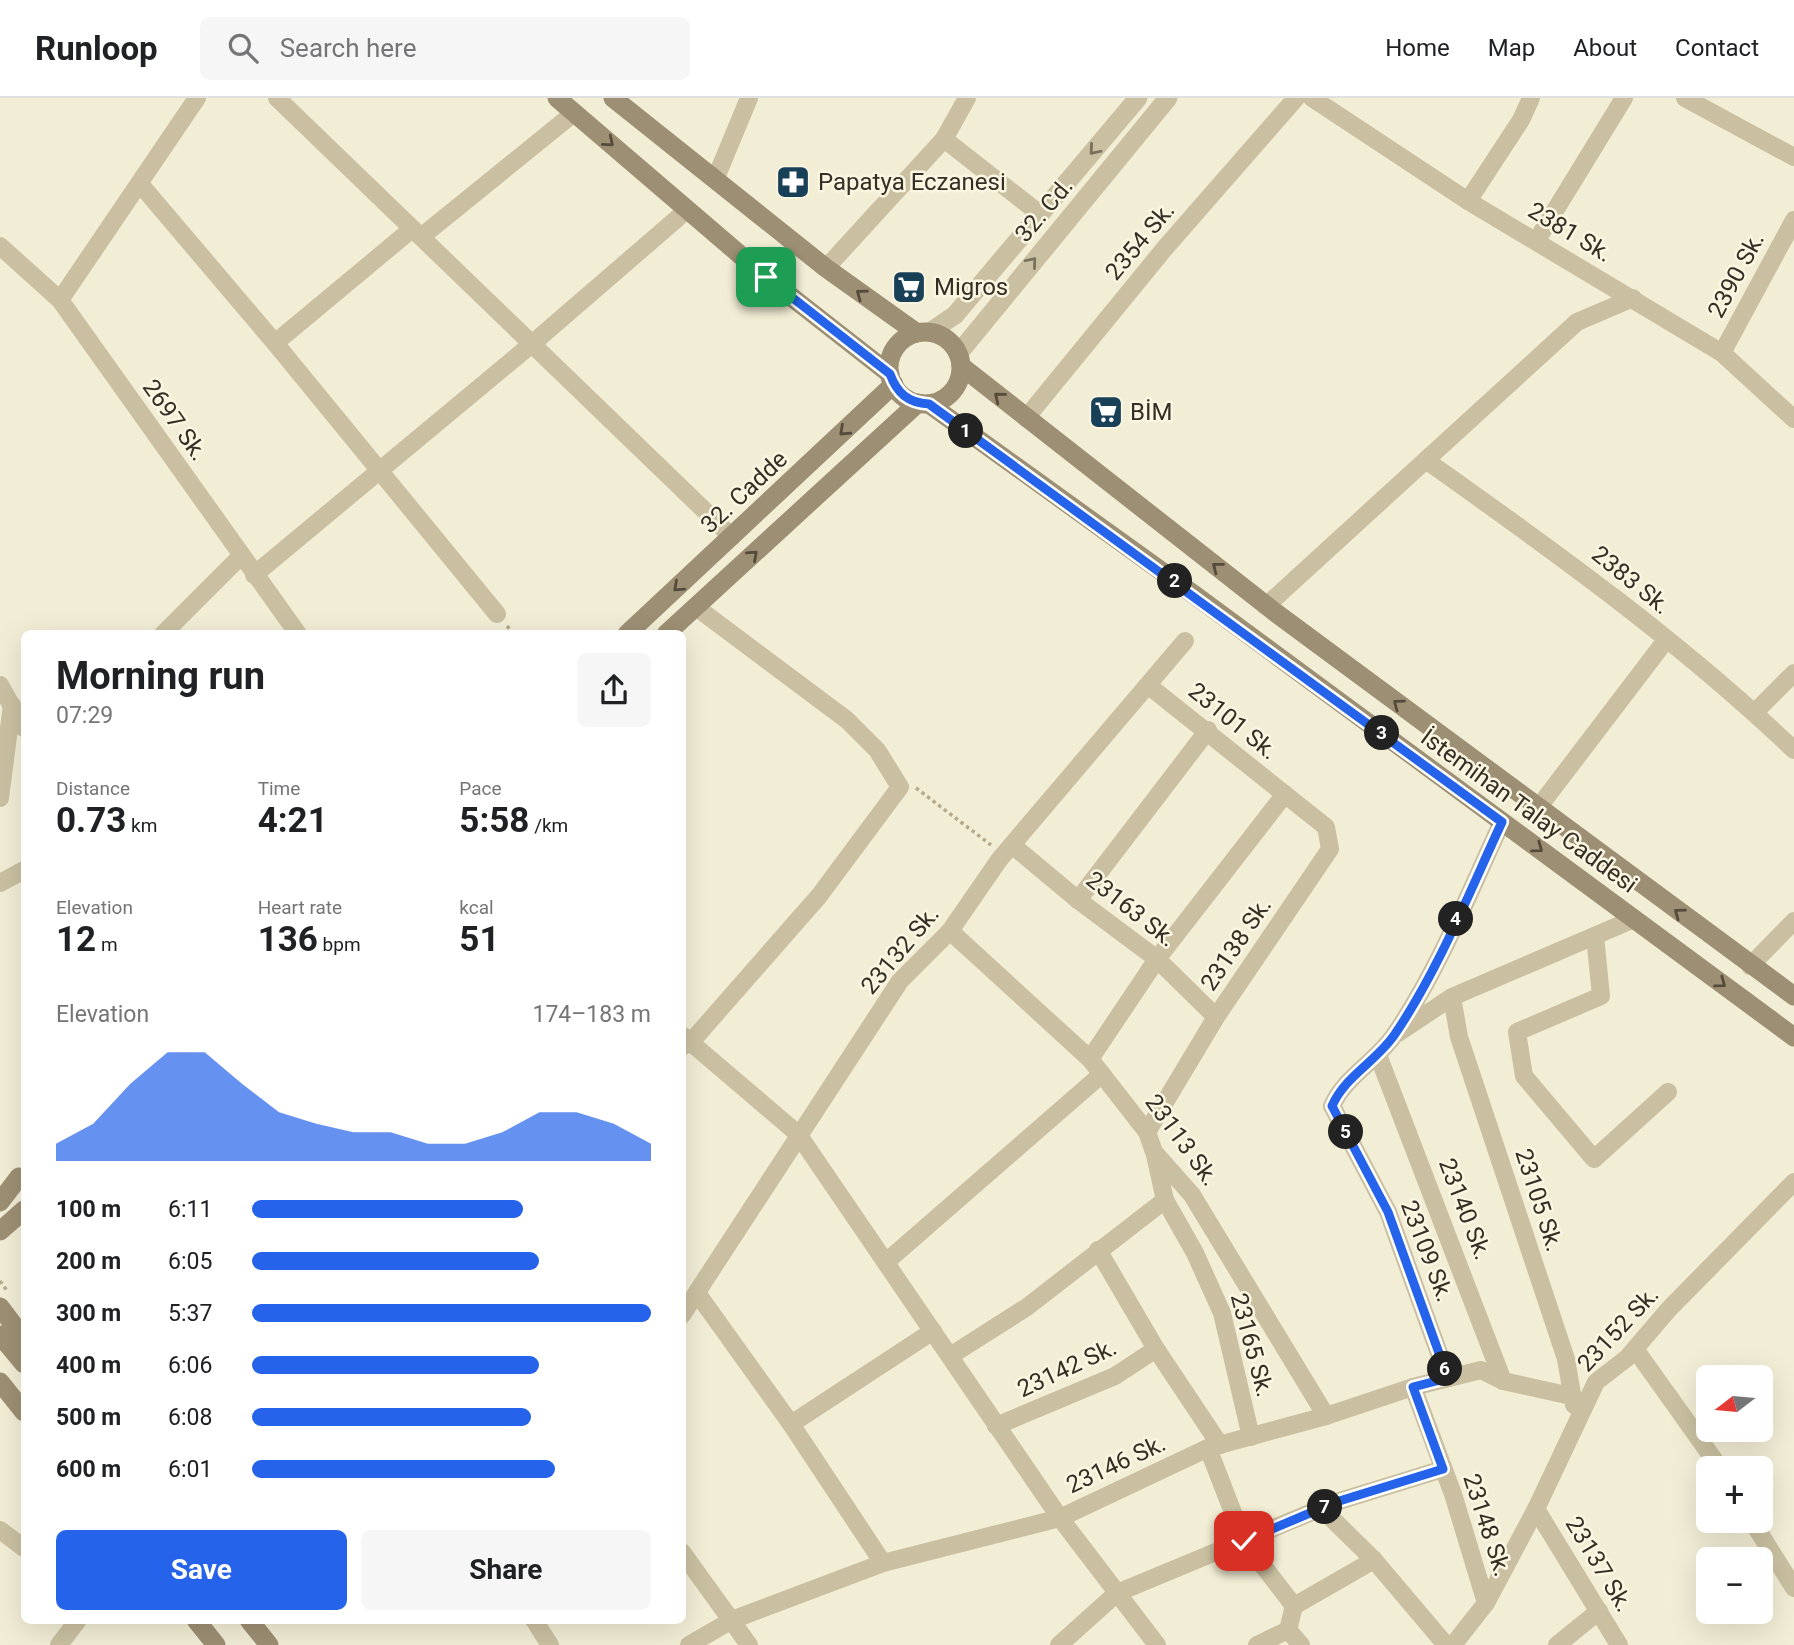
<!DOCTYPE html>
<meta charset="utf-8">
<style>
body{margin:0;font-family:Roboto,sans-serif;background:#f6f6f6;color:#202124;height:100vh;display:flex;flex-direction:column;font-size:26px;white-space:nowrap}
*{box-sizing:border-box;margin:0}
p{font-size:23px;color:#757577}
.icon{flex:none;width:38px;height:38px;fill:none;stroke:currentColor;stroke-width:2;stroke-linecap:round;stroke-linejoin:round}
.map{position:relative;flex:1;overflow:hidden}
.drawer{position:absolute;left:21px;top:532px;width:665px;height:994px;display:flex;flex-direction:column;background:#fff;border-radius:10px;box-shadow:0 7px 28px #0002}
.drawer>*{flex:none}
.needle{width:46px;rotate:254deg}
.fabs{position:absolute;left:1696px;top:1267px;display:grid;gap:14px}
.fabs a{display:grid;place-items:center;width:77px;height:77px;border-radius:10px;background:#fff;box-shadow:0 7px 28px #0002;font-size:35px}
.pin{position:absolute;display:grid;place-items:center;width:60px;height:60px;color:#fff;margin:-30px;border-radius:14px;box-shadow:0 4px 10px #0006}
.km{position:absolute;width:35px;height:35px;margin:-18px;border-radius:50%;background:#222;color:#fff;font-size:19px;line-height:35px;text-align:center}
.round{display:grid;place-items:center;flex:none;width:74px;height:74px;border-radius:10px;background:#f6f6f6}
.overview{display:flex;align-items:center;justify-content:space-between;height:119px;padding:0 35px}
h1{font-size:38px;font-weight:700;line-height:52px}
.metrics{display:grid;grid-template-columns:repeat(3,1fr);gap:10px;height:119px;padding:7px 35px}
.metrics div{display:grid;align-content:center}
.metrics b{font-size:35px;font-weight:700}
.metrics small{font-size:19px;font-weight:400}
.metrics p{font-size:19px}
.chart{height:196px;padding:14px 35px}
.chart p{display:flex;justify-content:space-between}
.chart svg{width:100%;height:126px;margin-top:7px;fill:#2563eb;opacity:.7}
.button{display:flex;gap:14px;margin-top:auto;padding:14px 35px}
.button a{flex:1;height:80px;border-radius:10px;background:#2563eb;color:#fff;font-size:28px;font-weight:700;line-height:80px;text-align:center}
.button a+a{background:#f6f6f6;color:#202124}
ul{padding:0 35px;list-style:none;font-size:23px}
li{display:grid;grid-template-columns:112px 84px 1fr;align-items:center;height:52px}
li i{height:18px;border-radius:9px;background:#2563eb}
header{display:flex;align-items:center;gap:42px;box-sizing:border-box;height:98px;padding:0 35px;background:#fff;border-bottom:2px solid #e0e0e0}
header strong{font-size:33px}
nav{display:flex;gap:38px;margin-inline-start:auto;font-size:24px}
.search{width:490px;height:63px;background:#f6f6f6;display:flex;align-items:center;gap:18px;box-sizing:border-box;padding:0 24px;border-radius:10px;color:#757577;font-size:26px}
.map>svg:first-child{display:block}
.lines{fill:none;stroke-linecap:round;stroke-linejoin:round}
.path{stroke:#b6aa8b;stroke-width:3.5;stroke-dasharray:3.5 3.5;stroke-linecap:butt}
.minor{stroke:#cac0a1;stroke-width:18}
.tertiary{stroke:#cac0a1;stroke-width:19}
.secondary{stroke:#9d8f73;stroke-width:19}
.oneway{stroke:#544b3c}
.oneway2{stroke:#78705c}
.route-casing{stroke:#fff;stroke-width:14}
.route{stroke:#2563eb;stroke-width:9}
.labels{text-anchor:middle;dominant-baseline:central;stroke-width:5;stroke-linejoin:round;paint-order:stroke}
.poi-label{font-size:24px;fill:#342e24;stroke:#faf6e2;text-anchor:start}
.street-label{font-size:24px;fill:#342e24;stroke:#faf6e2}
</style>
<header>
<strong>Runloop</strong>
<div class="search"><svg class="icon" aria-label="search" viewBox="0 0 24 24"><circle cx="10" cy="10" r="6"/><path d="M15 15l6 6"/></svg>Search here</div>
<nav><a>Home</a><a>Map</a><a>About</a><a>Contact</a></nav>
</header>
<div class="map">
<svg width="1794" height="1547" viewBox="0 0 1794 1547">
<rect width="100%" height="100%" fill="#f2edd5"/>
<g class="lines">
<g class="path">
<polyline points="507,528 514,536"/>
<polyline points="916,690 991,747"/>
<polyline points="0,1183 8,1194"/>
</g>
<g class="minor">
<polyline points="277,0 732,439"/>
<polyline points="1312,0 1468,103 1722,255 1794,321"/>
<polyline points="1685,0 1794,59"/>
<polyline points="944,41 1040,116"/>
<polyline points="715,82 749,0"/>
<polyline points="141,87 275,245 497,516"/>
<polyline points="1468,103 1521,22 1531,0"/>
<polyline points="421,139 574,15"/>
<polyline points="1537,142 1624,0"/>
<polyline points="0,148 60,202 298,536"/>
<polyline points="826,170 944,41 967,0"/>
<polyline points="60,202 197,0"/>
<polyline points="275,245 412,131"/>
<polyline points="1722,255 1794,122"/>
<polyline points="1026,320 1165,150 1296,0"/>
<path d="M 1427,363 C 1554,453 1681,544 1794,652"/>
<polyline points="254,477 533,245 687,112"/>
<polyline points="1266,508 1577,224 1633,200"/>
<polyline points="163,536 240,459"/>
<polyline points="0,587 24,630"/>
<polyline points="1754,615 1794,575"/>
<polyline points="0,700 12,607"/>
<polyline points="1538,710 1666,542"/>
<polyline points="1012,747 1078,802 1157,861 1216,919"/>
<polyline points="0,785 24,772"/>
<polyline points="1078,802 1208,632"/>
<polyline points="950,833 1090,961 1147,1034 1154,1054 1192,1097 1326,1318"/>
<polyline points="1595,838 1601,898 1517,934 1524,978 1594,1061 1668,994"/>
<polyline points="1750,868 1794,823"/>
<polyline points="1452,899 1459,939 1566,1261 1574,1307"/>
<polyline points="1398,935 1452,899 1634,821"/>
<polyline points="682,937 798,1036 1060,1420 1157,1547"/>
<polyline points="682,949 691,944 819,798 900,689 877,652 847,622 696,509"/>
<polyline points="1378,957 1503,1283"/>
<polyline points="1090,961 1157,861 1285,696"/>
<polyline points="1147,1034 1216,919 1330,751 1326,729 1149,588"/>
<polyline points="1155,1057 1165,1102 1195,1155 1222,1215 1251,1339"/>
<polyline points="1098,1152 1156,1251 1220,1347"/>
<polyline points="886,1164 1102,976"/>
<polyline points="697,1195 791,1326 883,1465"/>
<polyline points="682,1217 900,883 950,833 999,762 1185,543"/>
<polyline points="1635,1251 1720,1370"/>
<polyline points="950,1258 1027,1209 1165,1102"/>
<path d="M 1448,1280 L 1388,1114 L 1332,1008 C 1345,978 1377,963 1395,936 C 1439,871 1469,795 1502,724"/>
<polyline points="1413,1289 1453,1396 1486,1505"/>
<polyline points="791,1326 933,1233"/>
<polyline points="996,1328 1115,1278 1156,1251"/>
<polyline points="1208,1350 1244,1443 1294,1508"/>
<polyline points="1321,1410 1374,1462 1446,1547"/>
<polyline points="1536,1411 1619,1547"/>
<polyline points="1752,1423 1794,1490"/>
<polyline points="0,1432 24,1450"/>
<polyline points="682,1454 749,1547"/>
<polyline points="534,1522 550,1547"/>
<polyline points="1288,1532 1301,1547"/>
<polyline points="59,1547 78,1522"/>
<polyline points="689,1547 732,1522 883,1465 1060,1420 1208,1350 1326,1318 1413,1289 1481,1272 1503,1283 1571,1298"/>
<polyline points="1059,1547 1117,1495 1336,1404 1443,1371"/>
<polyline points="1257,1547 1288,1532 1294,1508 1374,1462"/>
<polyline points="1453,1547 1486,1505 1536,1411 1596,1284 1627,1260 1669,1211 1794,1084"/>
<polyline points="1557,1547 1599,1513"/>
</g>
<g class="tertiary">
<polyline points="930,234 955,217 1138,0"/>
<polyline points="958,256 1168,0"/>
</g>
<g class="secondary">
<polyline points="557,0 766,179 890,276"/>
<polyline points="613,0 826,170 917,235"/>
<circle cx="925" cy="270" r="36"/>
<polyline points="961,268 1276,515 1794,898"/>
<polyline points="929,306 1196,498 1794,939"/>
<polyline points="627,536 894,286"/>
<polyline points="666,536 918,305"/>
<polyline points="0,1104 19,1079"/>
<polyline points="0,1133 24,1112"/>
<polyline points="0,1209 24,1241"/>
<polyline points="0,1237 24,1266"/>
<polyline points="0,1284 24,1314"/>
<polyline points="196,1522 216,1547"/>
<polyline points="249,1522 269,1547"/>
</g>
</g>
<defs><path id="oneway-chevron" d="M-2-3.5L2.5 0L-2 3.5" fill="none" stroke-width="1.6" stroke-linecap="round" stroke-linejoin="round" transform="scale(1.75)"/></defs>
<g class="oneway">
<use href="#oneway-chevron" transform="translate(609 44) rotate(40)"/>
<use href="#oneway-chevron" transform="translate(861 196) rotate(-143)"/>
<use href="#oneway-chevron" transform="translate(999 299) rotate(-141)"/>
<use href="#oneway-chevron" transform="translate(844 333) rotate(137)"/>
<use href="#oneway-chevron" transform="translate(753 457) rotate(-42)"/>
<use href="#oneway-chevron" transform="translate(1217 469) rotate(-142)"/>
<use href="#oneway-chevron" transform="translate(678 489) rotate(138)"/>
<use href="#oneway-chevron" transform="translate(1398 606) rotate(-143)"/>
<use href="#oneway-chevron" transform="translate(1538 750) rotate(36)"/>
<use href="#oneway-chevron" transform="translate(1679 815) rotate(-143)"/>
<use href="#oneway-chevron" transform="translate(1721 885) rotate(36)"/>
</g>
<g class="oneway2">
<use href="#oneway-chevron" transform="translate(1094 52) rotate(130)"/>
<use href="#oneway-chevron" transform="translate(1032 164) rotate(-50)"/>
</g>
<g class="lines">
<g class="route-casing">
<path id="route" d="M 766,179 L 890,276 C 897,295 908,305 929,306 L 1502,724 C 1469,795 1439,871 1395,936 C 1377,963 1345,978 1332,1008 L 1388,1114 L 1448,1280 L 1413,1289 L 1443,1371 L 1336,1404 L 1244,1443"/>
</g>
<use href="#route" class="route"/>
</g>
<defs>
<g id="pharmacy-square" transform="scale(1.75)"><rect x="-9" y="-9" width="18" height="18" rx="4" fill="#184157" stroke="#faf6e2"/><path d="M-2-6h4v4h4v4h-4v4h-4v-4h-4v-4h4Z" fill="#fff"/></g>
<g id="supermarket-square" transform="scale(1.75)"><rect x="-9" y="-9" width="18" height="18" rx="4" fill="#184157" stroke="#faf6e2"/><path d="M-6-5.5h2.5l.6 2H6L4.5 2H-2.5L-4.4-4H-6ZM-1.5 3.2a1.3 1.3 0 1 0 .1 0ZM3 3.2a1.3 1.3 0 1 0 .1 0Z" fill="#fff"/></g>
</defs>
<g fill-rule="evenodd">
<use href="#pharmacy-square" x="793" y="84"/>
<use href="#supermarket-square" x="909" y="189"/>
<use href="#supermarket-square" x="1106" y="314"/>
</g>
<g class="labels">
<g class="poi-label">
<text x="818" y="84">Papatya Eczanesi</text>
<text x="934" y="189">Migros</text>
<text x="1130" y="314">BİM</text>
</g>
<g class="street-label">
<text transform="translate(1044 112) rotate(-50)">32. Cd.</text>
<text transform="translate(1570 134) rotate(31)">2381 Sk.</text>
<text transform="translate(1140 143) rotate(-50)">2354 Sk.</text>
<text transform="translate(1736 177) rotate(-62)">2390 Sk.</text>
<text transform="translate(175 322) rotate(55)">2697 Sk.</text>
<text transform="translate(744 394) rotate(-43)">32. Cadde</text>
<text transform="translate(1631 482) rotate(39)">2383 Sk.</text>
<text transform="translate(1233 623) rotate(39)">23101 Sk.</text>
<text transform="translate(1529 713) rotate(36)">İstemihan Talay Caddesi</text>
<text transform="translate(1131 811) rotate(38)">23163 Sk.</text>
<text transform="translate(1236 846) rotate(-56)">23138 Sk.</text>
<text transform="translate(900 852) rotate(-50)">23132 Sk.</text>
<text transform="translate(1182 1042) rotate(54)">23113 Sk.</text>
<text transform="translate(1539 1102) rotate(72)">23105 Sk.</text>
<text transform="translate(1465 1111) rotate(69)">23140 Sk.</text>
<text transform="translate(1427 1153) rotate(69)">23109 Sk.</text>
<text transform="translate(1618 1231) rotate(-47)">23152 Sk.</text>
<text transform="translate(1252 1247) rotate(75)">23165 Sk.</text>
<text transform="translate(1067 1270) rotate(-25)">23142 Sk.</text>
<text transform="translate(1116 1366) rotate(-25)">23146 Sk.</text>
<text transform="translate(1487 1427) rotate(72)">23148 Sk.</text>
<text transform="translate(1599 1466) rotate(59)">23137 Sk.</text>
</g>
</g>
</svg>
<div class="fabs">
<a><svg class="needle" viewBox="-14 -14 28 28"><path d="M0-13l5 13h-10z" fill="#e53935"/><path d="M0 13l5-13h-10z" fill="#757577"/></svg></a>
<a>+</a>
<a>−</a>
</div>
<div class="pin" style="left:766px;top:179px;background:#1e9e55"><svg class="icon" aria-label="arrive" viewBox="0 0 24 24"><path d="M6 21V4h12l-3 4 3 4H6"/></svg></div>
<div class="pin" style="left:1244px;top:1443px;background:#d93025"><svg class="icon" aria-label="check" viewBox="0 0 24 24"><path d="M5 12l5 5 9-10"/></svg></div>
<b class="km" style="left:966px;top:333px">1</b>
<b class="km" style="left:1175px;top:483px">2</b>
<b class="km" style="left:1382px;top:635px">3</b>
<b class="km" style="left:1456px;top:821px">4</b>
<b class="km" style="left:1346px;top:1034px">5</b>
<b class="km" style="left:1445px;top:1271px">6</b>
<b class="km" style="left:1325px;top:1409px">7</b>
<section class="drawer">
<div class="overview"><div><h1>Morning run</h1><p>07:29</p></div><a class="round"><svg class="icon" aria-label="share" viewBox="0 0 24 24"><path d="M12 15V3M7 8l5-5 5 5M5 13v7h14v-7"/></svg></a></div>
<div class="metrics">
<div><p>Distance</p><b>0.73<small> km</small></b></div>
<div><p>Time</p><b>4:21</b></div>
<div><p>Pace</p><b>5:58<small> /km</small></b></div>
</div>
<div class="metrics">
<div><p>Elevation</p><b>12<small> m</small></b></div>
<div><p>Heart rate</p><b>136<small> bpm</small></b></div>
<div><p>kcal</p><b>51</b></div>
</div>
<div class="chart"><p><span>Elevation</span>174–183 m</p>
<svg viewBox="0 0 160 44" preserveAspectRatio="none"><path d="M0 44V38L10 31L20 17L30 6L40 6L50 17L60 27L70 31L80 34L90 34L100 38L110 38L120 34L130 27L140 27L150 31L160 38V44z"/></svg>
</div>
<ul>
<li><b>100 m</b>6:11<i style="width:68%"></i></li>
<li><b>200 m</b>6:05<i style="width:72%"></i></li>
<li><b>300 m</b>5:37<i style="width:100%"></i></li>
<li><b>400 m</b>6:06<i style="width:72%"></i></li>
<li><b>500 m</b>6:08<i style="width:70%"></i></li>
<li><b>600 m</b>6:01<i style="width:76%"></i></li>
</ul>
<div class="button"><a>Save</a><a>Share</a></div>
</section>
</div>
